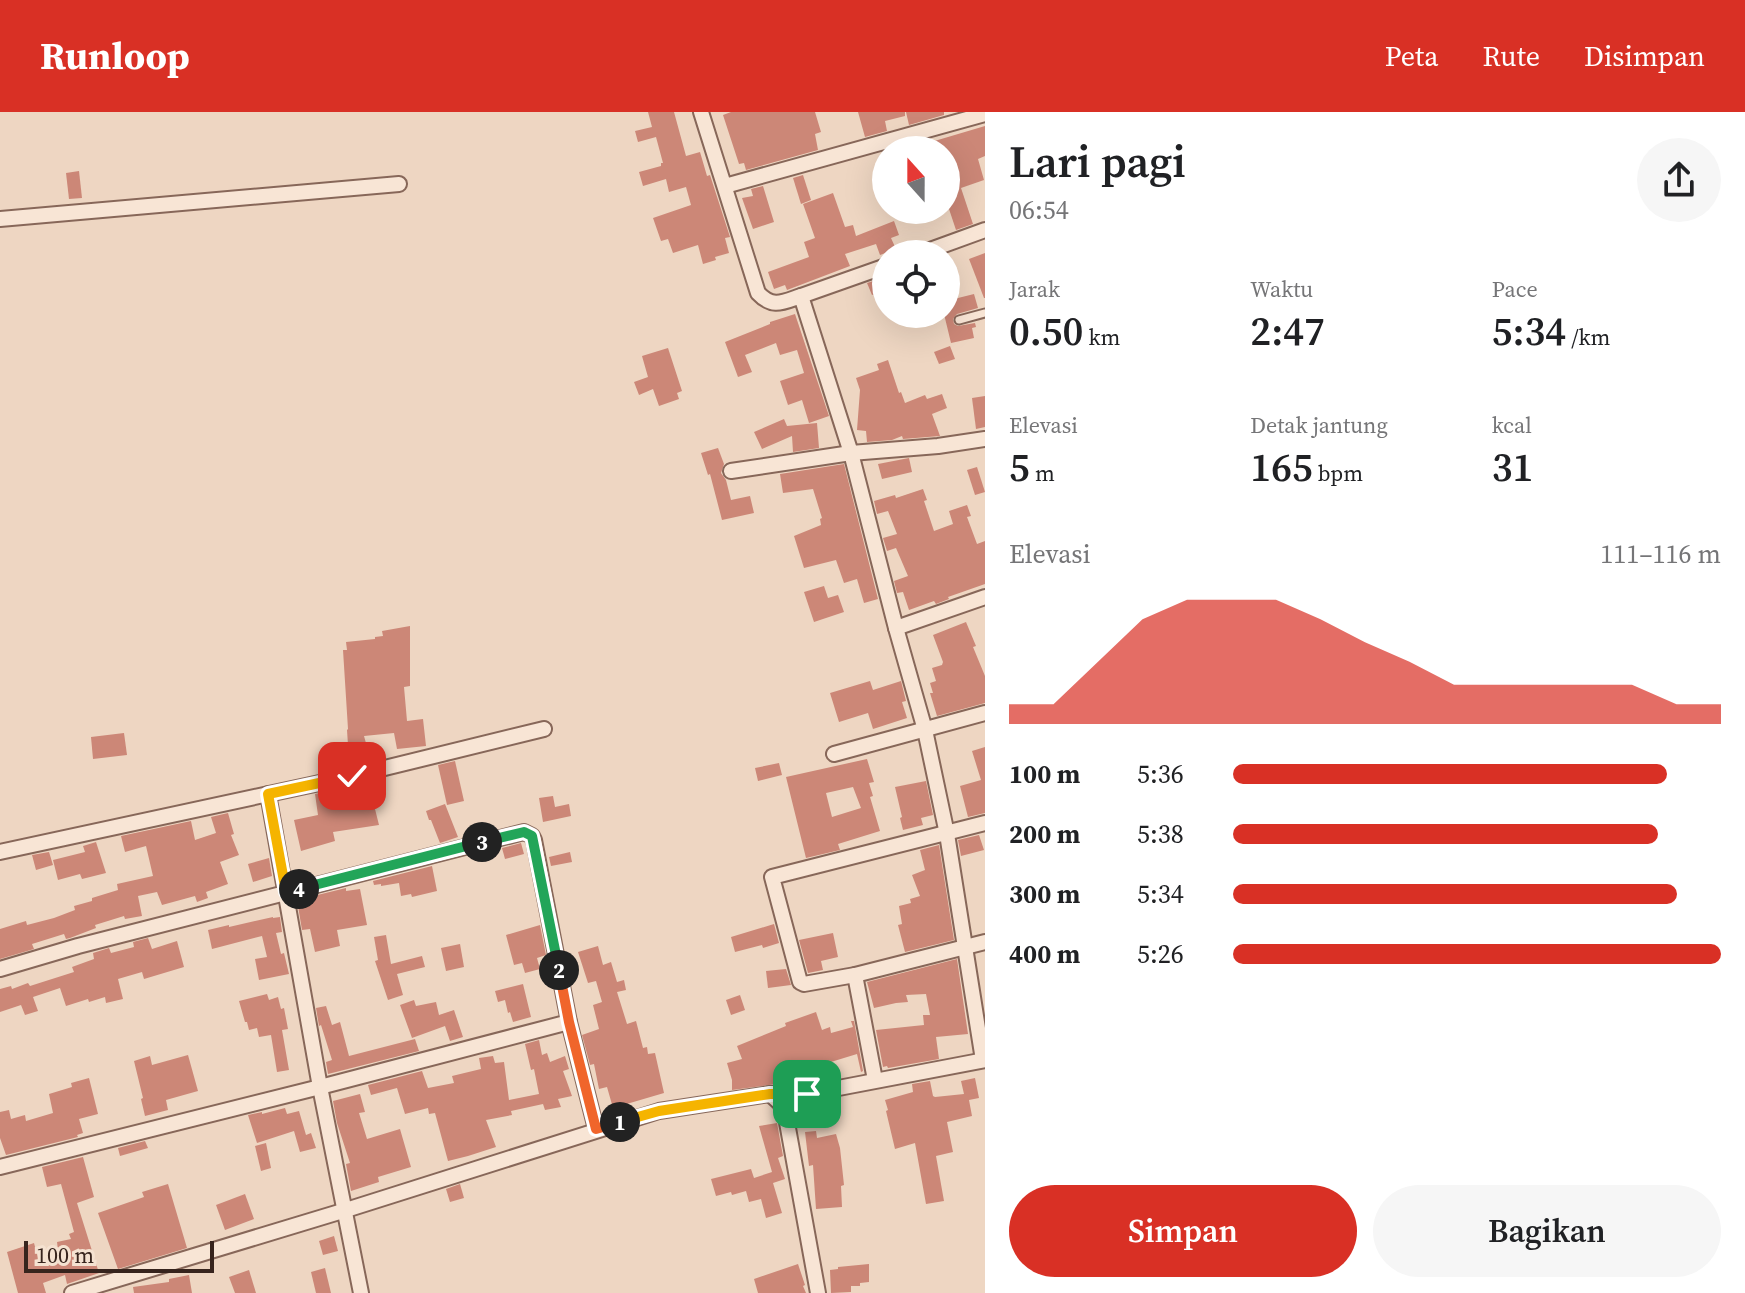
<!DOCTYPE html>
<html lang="id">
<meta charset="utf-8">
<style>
body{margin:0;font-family:"Source Serif 4",serif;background:#f6f6f6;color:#202124;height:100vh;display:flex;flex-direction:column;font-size:30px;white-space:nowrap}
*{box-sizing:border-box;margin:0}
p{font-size:26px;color:#757577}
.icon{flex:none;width:44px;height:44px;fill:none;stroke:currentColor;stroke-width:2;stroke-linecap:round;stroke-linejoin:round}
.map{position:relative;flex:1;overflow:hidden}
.panel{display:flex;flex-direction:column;background:#fff;width:760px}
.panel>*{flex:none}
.needle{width:52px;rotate:339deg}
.controls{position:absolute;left:872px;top:24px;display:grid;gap:16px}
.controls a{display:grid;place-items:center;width:88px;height:88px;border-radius:50%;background:#fff;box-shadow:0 8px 32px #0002;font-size:40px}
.scale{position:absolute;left:24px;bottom:20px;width:190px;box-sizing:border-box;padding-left:8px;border:4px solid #37241d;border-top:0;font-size:22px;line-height:28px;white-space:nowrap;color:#37241d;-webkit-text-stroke:6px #f5e2d1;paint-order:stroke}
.pin{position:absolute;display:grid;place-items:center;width:68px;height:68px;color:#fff;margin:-34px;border-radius:16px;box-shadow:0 4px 12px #0006}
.km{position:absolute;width:40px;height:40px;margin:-20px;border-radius:50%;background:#222;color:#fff;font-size:22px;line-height:40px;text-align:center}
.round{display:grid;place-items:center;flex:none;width:84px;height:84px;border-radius:42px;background:#f6f6f6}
.overview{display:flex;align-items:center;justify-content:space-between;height:136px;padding:0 24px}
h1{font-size:44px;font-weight:600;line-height:60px}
.metrics{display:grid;grid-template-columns:repeat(3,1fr);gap:12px;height:136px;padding:8px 24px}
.metrics div{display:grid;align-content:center}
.metrics b{font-size:40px;font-weight:600}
.metrics small{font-size:22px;font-weight:400}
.metrics p{font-size:22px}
.chart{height:224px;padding:16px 24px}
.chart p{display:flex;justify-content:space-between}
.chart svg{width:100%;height:144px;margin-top:8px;fill:#d93025;opacity:.7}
.cta{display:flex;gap:16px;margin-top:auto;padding:16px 24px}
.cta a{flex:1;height:92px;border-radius:48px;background:#d93025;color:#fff;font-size:32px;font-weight:600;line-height:92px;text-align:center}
.cta a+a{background:#f6f6f6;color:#202124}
ul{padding:0 24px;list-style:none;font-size:26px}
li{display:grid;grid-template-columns:128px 96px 1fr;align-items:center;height:60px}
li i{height:20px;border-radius:10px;background:#d93025}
header{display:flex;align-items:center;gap:48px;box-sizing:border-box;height:112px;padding:0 40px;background:#d93025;color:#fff}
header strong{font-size:38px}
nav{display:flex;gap:44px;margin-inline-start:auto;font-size:28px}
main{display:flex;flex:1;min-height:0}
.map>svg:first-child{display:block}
.building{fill:#cc8777;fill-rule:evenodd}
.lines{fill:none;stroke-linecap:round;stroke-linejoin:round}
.service-casing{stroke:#876759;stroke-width:11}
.minor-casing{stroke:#876759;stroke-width:18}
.service{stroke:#f8e5d5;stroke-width:7}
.minor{stroke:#f8e5d5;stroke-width:14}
.split-1-casing{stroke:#fff;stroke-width:16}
.split-2-casing{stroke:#fff;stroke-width:16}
.split-3-casing{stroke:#fff;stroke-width:16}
.split-4-casing{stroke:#fff;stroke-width:16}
.split-5-casing{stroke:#fff;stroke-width:16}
.split-1{stroke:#f5b400;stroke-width:10}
.split-2{stroke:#f0652b;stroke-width:10}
.split-3{stroke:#22a559;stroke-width:10}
.split-4{stroke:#22a559;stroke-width:10}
.split-5{stroke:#f5b400;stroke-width:10}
</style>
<header>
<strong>Runloop</strong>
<nav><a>Peta</a><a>Rute</a><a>Disimpan</a></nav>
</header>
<main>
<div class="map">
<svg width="985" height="1181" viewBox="0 0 985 1181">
<rect width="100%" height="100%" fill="#eed6c2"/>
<g class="building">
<polygon points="648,0 674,0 686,44 700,40 707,64 710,63 730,125 725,126 729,141 715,145 716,148 703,152 698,133 673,141 668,127 661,129 653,106 691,93 686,75 669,80 666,67 643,74 639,60 661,54 661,51 663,51 656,25 638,30 635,19 652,15"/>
<polygon points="731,0 815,0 821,20 815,22 818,38 746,58 744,51 739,52 723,3"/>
<polygon points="858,0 905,0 905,4 885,9 887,19 865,25"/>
<polygon points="906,0 944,0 944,3 909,13"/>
<polygon points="985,14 985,44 978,47 984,68 961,76 973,112 956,118 946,88 946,38 912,38 911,36"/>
<polygon points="79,59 82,86 69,87 66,61"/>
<polygon points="803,63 811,88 801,92 793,66"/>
<polygon points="763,74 774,110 753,117 742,86 753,84 751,77"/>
<polygon points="833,81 845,115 853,113 856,124 894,109 899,123 891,126 896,137 880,143 876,132 845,142 850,154 787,178 785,173 774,177 768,160 809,145 804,130 815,126 803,92"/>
<polygon points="985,141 985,186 984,186 969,147"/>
<polygon points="886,165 886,178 872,183 867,171"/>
<polygon points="974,182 978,196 957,202 953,207 954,212 958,214 975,211 976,215 972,216 974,226 951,231 944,202 946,202 946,189"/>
<polygon points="795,202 829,304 809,311 802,288 788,293 780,269 804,261 797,238 780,243 776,231 745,243 752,260 738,265 725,230 770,212 770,210"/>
<polygon points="950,234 955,247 939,252 934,240"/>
<polygon points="668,236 682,279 677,281 679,287 659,294 653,277 639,283 634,270 648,265 642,244"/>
<polygon points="888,248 899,281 901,280 905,291 925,283 927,287 942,282 947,296 932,302 940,324 903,327 902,324 892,328 867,330 866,319 857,318 860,278 856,266 879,258 877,252"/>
<polygon points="985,284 985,315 976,317 972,286"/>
<polygon points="784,307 787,314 817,311 819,336 793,340 792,324 762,337 754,320"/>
<polygon points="718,336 724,352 721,361 726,368 731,388 750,384 754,401 722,408 710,362 708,363 701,341"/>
<polygon points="909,346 912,360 882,367 878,352"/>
<polygon points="844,352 878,487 864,491 857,467 844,471 836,448 804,456 794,424 821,413 820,407 822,406 813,377 783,381 780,362"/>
<polygon points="977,355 985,380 975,383 967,358"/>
<polygon points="923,377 927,388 924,389 934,419 953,412 949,399 967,393 971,404 967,405 977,432 985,429 985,472 948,485 949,487 936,492 934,489 909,498 903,480 897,481 894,469 908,464 896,436 887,439 883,426 897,422 888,399 877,402 874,389 895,383 896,386"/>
<polygon points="824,474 828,486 838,483 844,500 814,510 804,480"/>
<polygon points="966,510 976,534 973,535 985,564 985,591 937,604 930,581 933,581 930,571 936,569 932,556 942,553 943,550 933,523"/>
<polygon points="410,514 410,574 404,575 407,609 423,607 426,634 397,637 394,621 364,624 371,649 349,654 346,634 348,633 347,618 348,617 343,538 347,538 346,530 375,527 375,525 383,524 382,519"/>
<polygon points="870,569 873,578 901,569 906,589 902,590 907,606 873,617 868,601 839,610 830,581"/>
<polygon points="124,621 127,643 93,647 91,625"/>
<polygon points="985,635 985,701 968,705 960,674 981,668 972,639"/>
<path d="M 867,647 L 874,670 L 869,671 L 873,684 L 870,685 L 880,719 L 838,732 L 840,738 L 806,746 L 786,665 ZM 853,675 L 861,696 L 832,705 L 826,681 Z"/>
<polygon points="455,649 464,689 447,693 438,653"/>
<polygon points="779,651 782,663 758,669 755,656"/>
<polygon points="926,669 933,703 921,706 923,713 903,718 900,706 902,705 895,675"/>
<polygon points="352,674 354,692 373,689 379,713 333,720 335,729 301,739 294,708 318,703 315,682"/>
<polygon points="553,684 555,695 569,692 571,704 543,710 539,686"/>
<polygon points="445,692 458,725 440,731 431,708 429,708 426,699"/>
<polygon points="228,701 234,722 231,723 239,743 220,750 228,772 206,780 208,786 197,790 195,784 162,793 157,780 138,784 142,804 125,807 124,804 95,813 96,816 70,826 66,827 64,822 32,832 34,837 0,847 0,817 26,809 27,813 54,806 75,798 74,794 92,789 92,786 118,778 117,772 153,764 146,734 125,740 121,724 191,709 195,728 216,721 211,705"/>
<polygon points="979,723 984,738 961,744 958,728"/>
<polygon points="96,730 106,761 82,767 80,762 58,768 53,748 85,740 83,734"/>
<polygon points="521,731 524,742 505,747 502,736"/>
<polygon points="939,733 954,828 905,840 898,813 902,812 899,794 911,791 910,787 920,784 912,763 925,758 920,738"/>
<polygon points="49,740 53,753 36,758 32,743"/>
<polygon points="570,740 572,750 551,754 549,745"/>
<polygon points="269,746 272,764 253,770 248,752"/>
<polygon points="432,754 437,779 412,785 411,782 401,784 399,771 381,774 381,772 374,773 373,769"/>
<polygon points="346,776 346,779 360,777 367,813 337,818 340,834 315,840 310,817 302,818 297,788"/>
<polygon points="273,805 273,806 280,805 282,820 276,821 281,842 284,841 289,862 259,868 255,847 267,845 262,824 212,837 208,818 229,813 229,815"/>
<polygon points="774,812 779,831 763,836 762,833 735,840 731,825"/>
<polygon points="540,813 546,843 537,846 540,857 525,861 522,851 514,853 506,823"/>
<polygon points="833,821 838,845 821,849 823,858 808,861 799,828"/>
<polygon points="386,823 391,852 422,844 425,855 397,862 403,883 388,888 375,849 378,848 374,825"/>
<polygon points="148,826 152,837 177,829 184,855 144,867 142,860 118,867 123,887 106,891 105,885 89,890 88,887 66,894 60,876 33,885 38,899 25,903 21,893 0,900 0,877 11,874 12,877 28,871 30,874 74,860 72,855 94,847 93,841 109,836 111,841 134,835 133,830"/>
<polygon points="460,832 464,855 446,859 441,836"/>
<polygon points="598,834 603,853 611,850 617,870 624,868 626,878 617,880 627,912 636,909 643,936 647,935 648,942 655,941 664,981 613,996 607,975 599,977 594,952 590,953 582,923 599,917 593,893 602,890 596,869 588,871 578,840"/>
<polygon points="957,847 968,922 936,925 939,947 888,956 887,954 883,955 876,918 924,913 923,903 930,903 926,882 906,883 908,890 896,891 874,896 867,870"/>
<polygon points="786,857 791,873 768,876 766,859"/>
<polygon points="523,872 531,905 513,910 510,900 508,901 505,888 498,890 495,879"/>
<polygon points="267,882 269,888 278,885 281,897 284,896 288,917 282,918 289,958 277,960 271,923 259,925 257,916 249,918 247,910 245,910 239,889"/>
<polygon points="740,883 745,898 731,903 726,888"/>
<polygon points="414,888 416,894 436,890 439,903 454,898 463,925 450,929 445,914 412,926 400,893"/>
<polygon points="326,894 332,913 340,910 349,944 415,927 419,939 328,962 326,950 332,948 321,913 319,914 316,896"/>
<polygon points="816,900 822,918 830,915 831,921 853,915 851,909 854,909 863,959 861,960 857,942 821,953 823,959 803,965 805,972 787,972 786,968 776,972 732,978 732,968 727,951 742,947 737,934 786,914 785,911"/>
<polygon points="539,928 542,943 547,941 550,950 565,944 569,957 563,959 572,984 558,987 561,995 545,998 543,992 511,999 512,1003 486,1008 496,1035 468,1044 448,1049 435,1001 429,1002 428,996 405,1002 397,976 371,983 368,973 422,959 428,976 454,971 452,964 481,957 479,946 493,944 495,951 504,950 509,988 539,982 534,957 531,958 525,932"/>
<polygon points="188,943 198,979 166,988 168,998 145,1004 141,987 143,986 134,949 150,944 152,953"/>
<polygon points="89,966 98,1002 79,1007 83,1021 77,1023 78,1025 6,1043 0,1026 0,1000 9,998 11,1007 25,1003 26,1009 53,1001 49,982 72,975 71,971"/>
<polygon points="975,966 979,986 969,988 972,1004 947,1010 953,1040 936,1044 944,1089 926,1092 915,1031 895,1037 886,999 888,998 885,988 913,980 912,972 930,969 933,984 935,985 964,982 961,969"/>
<polygon points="360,982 365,1000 359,1001 367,1027 400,1017 411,1055 378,1065 379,1070 351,1079 346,1052 350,1051 337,1011 333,989"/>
<polygon points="285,996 287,1002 299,999 306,1023 311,1021 316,1036 300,1040 294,1019 257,1031 248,1003 262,1000 262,1002"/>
<polygon points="777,1011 783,1044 778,1046 785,1067 773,1071 782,1101 766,1106 761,1087 749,1090 746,1079 732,1083 731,1080 716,1084 711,1067 751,1057 754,1066 772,1060 759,1014"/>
<polygon points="816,1019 817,1026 836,1022 840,1036 844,1073 841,1074 842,1095 816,1097 813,1053 809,1054 805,1020"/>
<polygon points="145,1029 148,1036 120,1044 118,1036"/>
<polygon points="266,1031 271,1056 261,1059 255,1034"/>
<polygon points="83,1045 94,1085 77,1091 99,1161 67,1172 65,1163 43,1171 46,1181 18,1181 7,1140 34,1131 38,1146 58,1138 57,1130 71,1127 69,1122 74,1120 61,1072 47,1075 42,1055"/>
<polygon points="168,1072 187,1136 118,1157 98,1101 144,1085 142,1080"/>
<polygon points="460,1072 464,1086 450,1090 446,1077"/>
<polygon points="245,1082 254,1107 225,1118 216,1093"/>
<polygon points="334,1124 338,1139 323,1143 319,1129"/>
<polygon points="798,1152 805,1173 803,1174 806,1181 758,1181 754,1167"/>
<polygon points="869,1152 869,1170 860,1171 860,1174 851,1174 851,1180 831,1181 830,1158 838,1157 838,1155"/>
<polygon points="325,1156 331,1181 316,1181 311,1160"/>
<polygon points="249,1158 256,1181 235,1181 229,1165"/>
<polygon points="189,1163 192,1181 134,1181 133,1175 169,1170 169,1167"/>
</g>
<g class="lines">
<g class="service-casing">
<polyline id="service" points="959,208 985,201"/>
</g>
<g class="minor-casing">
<g id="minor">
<path d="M 701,0 L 758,181 C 773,197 783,190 801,184 L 851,341 L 896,516 L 925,618 L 947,722 L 983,948"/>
<polyline points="725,74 985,2"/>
<polyline points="0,107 399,72"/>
<polyline points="919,142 985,118"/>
<polyline points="801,184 886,154"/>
<polyline points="731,359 851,341 938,334 985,327"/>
<polyline points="896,516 985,485"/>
<polyline points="834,642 985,601"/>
<polyline points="268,682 320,975 361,1181"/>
<polyline points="0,740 352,664 544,617"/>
<polyline points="0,857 78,834 524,720 532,724 534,728 569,910 596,1017"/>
<polyline points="855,863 804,872 800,870 772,765 985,711"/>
<polyline points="875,968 855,863 985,830"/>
<polyline points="770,982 780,991 786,1005 818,1181"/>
<polyline points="0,1055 320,975 569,910"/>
<polyline points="72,1181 346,1098 659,999 770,982 807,982 985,948"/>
</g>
</g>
<use href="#service" class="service"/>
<use href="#minor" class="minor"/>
</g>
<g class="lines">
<g class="split-1-casing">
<polyline id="split-1" points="620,1010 659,999 770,982 807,982"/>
</g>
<g class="split-2-casing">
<polyline id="split-2" points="559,858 569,910 596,1017 620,1010"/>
</g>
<g class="split-3-casing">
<polyline id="split-3" points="482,730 524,720 532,724 559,858"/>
</g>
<g class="split-4-casing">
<polyline id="split-4" points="299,777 482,730"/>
</g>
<g class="split-5-casing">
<polyline id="split-5" points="299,777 286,780 268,682 352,664"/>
</g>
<use href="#split-1" class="split-1"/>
<use href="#split-2" class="split-2"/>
<use href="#split-3" class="split-3"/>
<use href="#split-4" class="split-4"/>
<use href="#split-5" class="split-5"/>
</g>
</svg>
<div class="controls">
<a><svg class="needle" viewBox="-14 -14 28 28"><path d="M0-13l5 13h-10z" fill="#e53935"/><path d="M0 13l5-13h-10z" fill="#757577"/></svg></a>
<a><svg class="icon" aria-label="locate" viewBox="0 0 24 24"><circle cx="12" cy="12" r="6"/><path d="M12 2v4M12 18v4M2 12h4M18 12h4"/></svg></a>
</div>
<div class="scale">100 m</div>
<div class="pin" style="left:807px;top:982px;background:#1e9e55"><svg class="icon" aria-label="arrive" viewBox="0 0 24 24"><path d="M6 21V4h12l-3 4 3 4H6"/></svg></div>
<div class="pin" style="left:352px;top:664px;background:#d93025"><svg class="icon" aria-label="check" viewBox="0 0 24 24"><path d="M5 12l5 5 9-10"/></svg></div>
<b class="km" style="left:620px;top:1010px">1</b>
<b class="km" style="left:559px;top:858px">2</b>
<b class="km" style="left:482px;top:730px">3</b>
<b class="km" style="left:299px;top:777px">4</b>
</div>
<section class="panel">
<div class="overview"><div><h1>Lari pagi</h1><p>06:54</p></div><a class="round"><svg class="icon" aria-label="share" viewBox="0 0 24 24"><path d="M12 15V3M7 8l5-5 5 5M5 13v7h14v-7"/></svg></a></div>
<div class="metrics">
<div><p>Jarak</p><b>0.50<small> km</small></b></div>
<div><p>Waktu</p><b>2:47</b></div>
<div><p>Pace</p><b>5:34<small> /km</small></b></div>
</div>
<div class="metrics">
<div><p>Elevasi</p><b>5<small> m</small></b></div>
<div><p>Detak jantung</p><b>165<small> bpm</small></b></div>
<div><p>kcal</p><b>31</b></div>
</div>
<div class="chart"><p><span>Elevasi</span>111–116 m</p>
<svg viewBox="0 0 160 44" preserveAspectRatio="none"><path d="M0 44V38L10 38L20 25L30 12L40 6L50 6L60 6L70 12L80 19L90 25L100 32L110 32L120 32L130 32L140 32L150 38L160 38V44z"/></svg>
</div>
<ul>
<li><b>100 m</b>5:36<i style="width:89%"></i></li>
<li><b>200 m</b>5:38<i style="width:87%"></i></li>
<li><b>300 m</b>5:34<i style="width:91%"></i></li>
<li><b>400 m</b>5:26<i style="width:100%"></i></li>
</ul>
<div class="cta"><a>Simpan</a><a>Bagikan</a></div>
</section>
</main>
